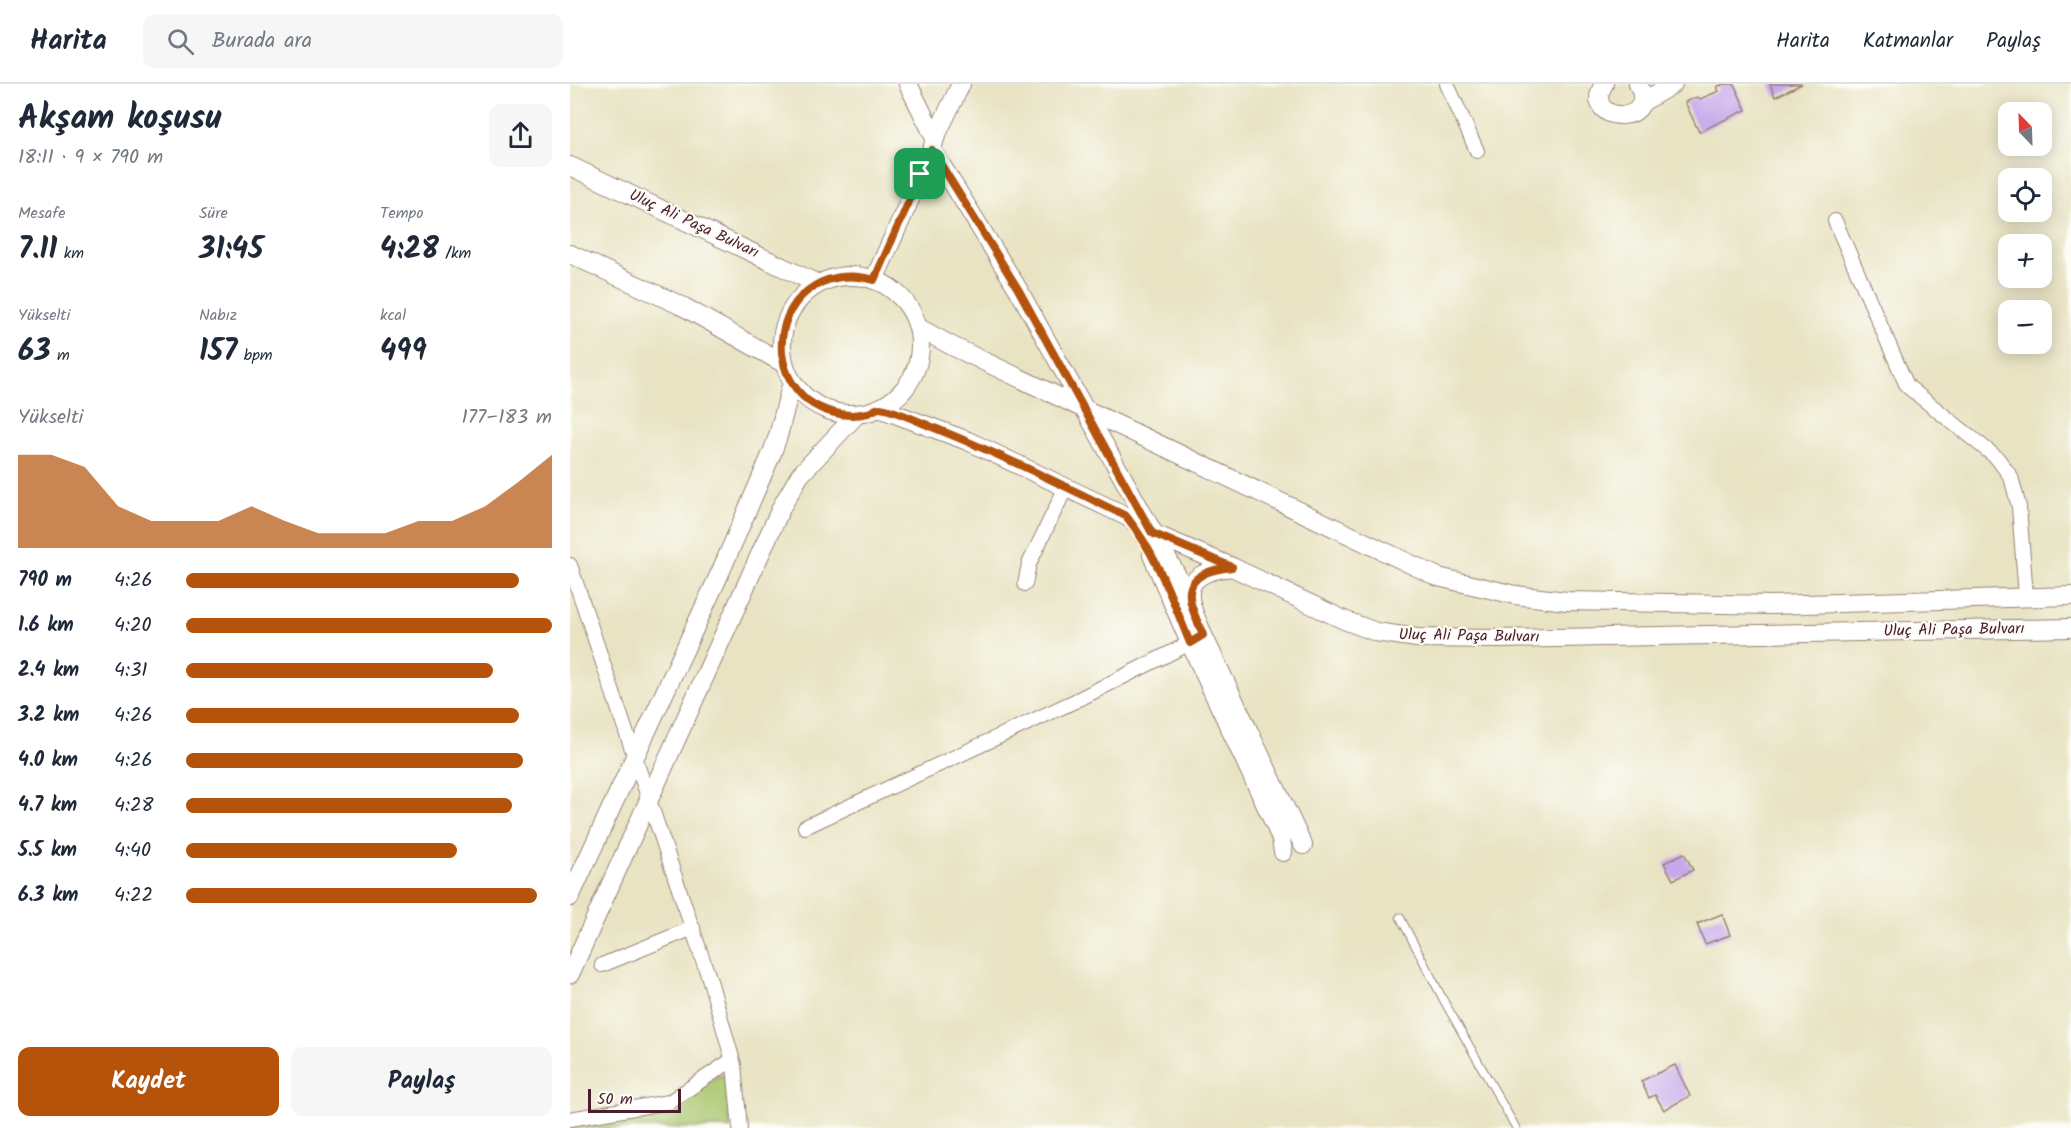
<!DOCTYPE html>
<html lang="tr">
<meta charset="utf-8">
<style>
body{margin:0;font-family:Kalam,sans-serif;background:#f6f6f7;color:#1f2937;height:100vh;display:flex;flex-direction:column;font-size:22px;white-space:nowrap}
*{box-sizing:border-box;margin:0}
p{font-size:20px;color:#747a83}
.icon{flex:none;width:33px;height:33px;fill:none;stroke:currentColor;stroke-width:2;stroke-linecap:round;stroke-linejoin:round}
.map{position:relative;flex:1;overflow:hidden}
.details{display:flex;flex-direction:column;background:#fff;width:570px}
.details>*{flex:none}
.needle{width:39px;rotate:337deg}
.tools{position:absolute;left:1428px;top:18px;display:grid;gap:12px}
.tools a{display:grid;place-items:center;width:54px;height:54px;border-radius:12px;background:#fff;box-shadow:0 3px 15px #0003;font-size:30px}
.scale{position:absolute;left:18px;bottom:15px;width:93px;box-sizing:border-box;padding-left:6px;border:3px solid #4a1f2b;border-top:0;font-size:16px;line-height:21px;white-space:nowrap;color:#4a1f2b;-webkit-text-stroke:4px #fdfcf7;paint-order:stroke}
.pin{position:absolute;display:grid;place-items:center;width:51px;height:51px;color:#fff;margin:-26px;border-radius:12px;box-shadow:0 3px 9px #0006}
.round{display:grid;place-items:center;flex:none;width:63px;height:63px;border-radius:12px;background:#f6f6f7}
.headline{display:flex;align-items:center;justify-content:space-between;height:102px;padding:0 18px}
h1{font-size:33px;font-weight:800;line-height:45px}
.metrics{display:grid;grid-template-columns:repeat(3,1fr);gap:9px;height:102px;padding:6px 18px}
.metrics div{display:grid;align-content:center}
.metrics b{font-size:30px;font-weight:800}
.metrics small{font-size:16px;font-weight:400}
.metrics p{font-size:16px}
.chart{height:168px;padding:12px 18px}
.chart p{display:flex;justify-content:space-between}
.chart svg{width:100%;height:108px;margin-top:6px;fill:#b45309;opacity:.7}
.action{display:flex;gap:12px;margin-top:auto;padding:12px 18px}
.action a{flex:1;height:69px;border-radius:12px;background:#b45309;color:#fff;font-size:24px;font-weight:800;line-height:69px;text-align:center}
.action a+a{background:#f6f6f7;color:#1f2937}
ul{padding:0 18px;list-style:none;font-size:20px}
li{display:grid;grid-template-columns:96px 72px 1fr;align-items:center;height:45px}
li i{height:15px;border-radius:8px;background:#b45309}
header{display:flex;align-items:center;gap:36px;box-sizing:border-box;height:84px;padding:0 30px;background:#fff;border-bottom:2px solid #e0e1e3}
header strong{font-size:28px}
nav{display:flex;gap:33px;margin-inline-start:auto;font-size:21px}
.search{width:420px;height:54px;background:#f6f6f7;display:flex;align-items:center;gap:15px;box-sizing:border-box;padding:0 21px;border-radius:12px;color:#747a83;font-size:22px}
main{display:flex;flex:1;min-height:0}
.map>svg:first-child{display:block}
.green{fill:#a9c66d;stroke:#7a724c;stroke-width:1.5}
.building{fill:#c7a9eb}
.lines{fill:none;stroke-linecap:round;stroke-linejoin:round}
.lane-casing{stroke:#998176;stroke-width:9}
.street-casing{stroke:#998176;stroke-width:16}
.secondary-casing{stroke:#998176;stroke-width:20}
.lane{stroke:#fff;stroke-width:7}
.street{stroke:#fff;stroke-width:14}
.secondary{stroke:#fff;stroke-width:18}
.route-casing{stroke:#fff;stroke-width:12}
.route{stroke:#b45309;stroke-width:8}
.labels{text-anchor:middle;dominant-baseline:central;stroke-width:4.5;stroke-linejoin:round;paint-order:stroke}
.street-label{font-size:16px;fill:#4a1f2b;stroke:#fdfcf7}
</style>
<header>
<strong>Harita</strong>
<div class="search"><svg class="icon" aria-label="search" viewBox="0 0 24 24"><circle cx="10" cy="10" r="6"/><path d="M15 15l6 6"/></svg>Burada ara</div>
<nav><a>Harita</a><a>Katmanlar</a><a>Paylaş</a></nav>
</header>
<main>
<section class="details">
<div class="headline"><div><h1>Akşam koşusu</h1><p>18:11 · 9 × 790 m</p></div><a class="round"><svg class="icon" aria-label="share" viewBox="0 0 24 24"><path d="M12 15V3M7 8l5-5 5 5M5 13v7h14v-7"/></svg></a></div>
<div class="metrics">
<div><p>Mesafe</p><b>7.11<small> km</small></b></div>
<div><p>Süre</p><b>31:45</b></div>
<div><p>Tempo</p><b>4:28<small> /km</small></b></div>
</div>
<div class="metrics">
<div><p>Yükselti</p><b>63<small> m</small></b></div>
<div><p>Nabız</p><b>157<small> bpm</small></b></div>
<div><p>kcal</p><b>499</b></div>
</div>
<div class="chart"><p><span>Yükselti</span>177–183 m</p>
<svg viewBox="0 0 160 44" preserveAspectRatio="none"><path d="M0 44V6L10 6L20 11L30 27L40 33L50 33L60 33L70 27L80 33L90 38L100 38L110 38L120 33L130 33L140 27L150 17L160 6V44z"/></svg>
</div>
<ul>
<li><b>790 m</b>4:26<i style="width:91%"></i></li>
<li><b>1.6 km</b>4:20<i style="width:100%"></i></li>
<li><b>2.4 km</b>4:31<i style="width:84%"></i></li>
<li><b>3.2 km</b>4:26<i style="width:91%"></i></li>
<li><b>4.0 km</b>4:26<i style="width:92%"></i></li>
<li><b>4.7 km</b>4:28<i style="width:89%"></i></li>
<li><b>5.5 km</b>4:40<i style="width:74%"></i></li>
<li><b>6.3 km</b>4:22<i style="width:96%"></i></li>
</ul>
<div class="action"><a>Kaydet</a><a>Paylaş</a></div>
</section>
<div class="map">
<svg width="1501" height="1044" viewBox="0 0 1501 1044">
<rect width="100%" height="100%" fill="#fdfcf7"/>
<filter id="ink" filterUnits="userSpaceOnUse"><feTurbulence type="fractalNoise" baseFrequency=".0167" numOctaves="2"/><feDisplacementMap in="SourceGraphic" scale="12" xChannelSelector="R" yChannelSelector="G"/><feConvolveMatrix kernelMatrix="1 2 1 2 8 2 1 2 1" color-interpolation-filters="sRGB"/></filter>
<filter id="wash" filterUnits="userSpaceOnUse"><feTurbulence type="fractalNoise" baseFrequency=".008" numOctaves="4" result="noise"/><feDisplacementMap in="SourceGraphic" scale="24" xChannelSelector="R" yChannelSelector="G"/><feGaussianBlur stdDeviation="1.35" result="paint"/><feColorMatrix in="noise" values="0 0 0 0 0 0 0 0 0 0 0 0 0 0 0 0 0 1.4 0 .05"/><feComposite in="paint" operator="in"/></filter>
<g filter="url(#wash)">
<rect width="100%" height="100%" fill="#e8e3c2"/>
<polygon class="green" points="155,991 161,1044 0,1044 0,1042 67,1030 106,1019 148,992"/>
<g id="blocks">
<g class="building">
<polygon points="1153,0 1164,0 1176,26 1129,48 1115,18 1127,13 1130,15 1149,7 1147,3"/>
<polygon points="1200,0 1232,0 1205,13"/>
<polygon points="1114,769 1123,786 1103,796 1094,779"/>
<polygon points="1152,830 1160,851 1135,860 1127,840"/>
<polygon points="1105,981 1120,1012 1094,1026 1085,1011 1079,1014 1071,997"/>
</g>
</g>
</g>
<g filter="url(#ink)">
<use href="#blocks" fill-opacity="0" stroke="#998176" stroke-width="1.5"/>
<g class="lines">
<g class="lane-casing">
<polyline id="lane" points="830,833 874,917 946,1044"/>
</g>
<g class="street-casing">
<g id="street">
<polyline points="877,0 907,67"/>
<polyline points="1265,137 1337,302 1427,374 1441,393 1449,423 1456,512"/>
<polyline points="0,481 141,900 164,981 170,1044"/>
<polyline points="455,500 459,480 496,403"/>
<polyline points="235,743 505,617 628,555"/>
<polyline points="32,881 123,844"/>
<polyline points="0,1035 99,1018 162,976"/>
</g>
</g>
<g class="secondary-casing">
<g id="secondary">
<polyline points="338,0 365,54"/>
<path d="M 1034,0 C 1009,40 1091,43 1068,0"/>
<polyline points="1071,19 1103,0"/>
<polyline points="362,66 448,205 620,515"/>
<polyline points="0,82 248,200"/>
<polyline points="0,170 114,223 213,279"/>
<circle cx="281" cy="261" r="69"/>
<polyline points="304,196 362,66 365,54 391,0"/>
<polyline points="349,244 382,262 868,493 945,511 997,517 1202,521 1501,512"/>
<polyline points="309,324 398,357 556,432 582,449 662,483 774,536 806,548 847,554 928,555 1501,544"/>
<polyline points="582,471 620,559 705,741 711,755 713,768"/>
<path d="M 662,483 C 644,485 617,490 620,514 C 621,526 629,540 633,551 L 733,761"/>
<polyline points="0,813 150,489 202,369 208,352 222,298"/>
<polyline points="0,890 212,422 230,391 287,330"/>
</g>
</g>
<use href="#lane" class="lane"/>
<use href="#street" class="street"/>
<use href="#secondary" class="secondary"/>
</g>
</g>
<g class="lines" filter="url(#ink)">
<g class="route-casing">
<path id="route" d="M 362,66 L 448,205 L 582,449 L 662,483 C 644,485 617,490 620,514 C 621,526 629,540 633,551 L 620,559 C 602,515 586,469 556,432 C 492,401 428,369 362,343 C 350,338 322,325 310,324 C 306,324 302,328 298,329 C 277,334 254,329 237,316 C 223,304 214,287 212,269 C 208,215 254,181 304,196 Z"/>
</g>
<use href="#route" class="route"/>
</g>
<g class="labels">
<g class="street-label">
<text transform="translate(124 140) rotate(25)">Uluç Ali Paşa Bulvarı</text>
<text transform="translate(1384 546) rotate(-1)">Uluç Ali Paşa Bulvarı</text>
<text transform="translate(899 552) rotate(1)">Uluç Ali Paşa Bulvarı</text>
</g>
</g>
</svg>
<div class="tools">
<a><svg class="needle" viewBox="-14 -14 28 28"><path d="M0-13l5 13h-10z" fill="#e53935"/><path d="M0 13l5-13h-10z" fill="#747a83"/></svg></a>
<a><svg class="icon" aria-label="locate" viewBox="0 0 24 24"><circle cx="12" cy="12" r="6"/><path d="M12 2v4M12 18v4M2 12h4M18 12h4"/></svg></a>
<a>+</a>
<a>−</a>
</div>
<div class="scale">50 m</div>
<div class="pin" style="left:350px;top:90px;background:#1e9e55"><svg class="icon" aria-label="arrive" viewBox="0 0 24 24"><path d="M6 21V4h12l-3 4 3 4H6"/></svg></div>
</div>
</main>
